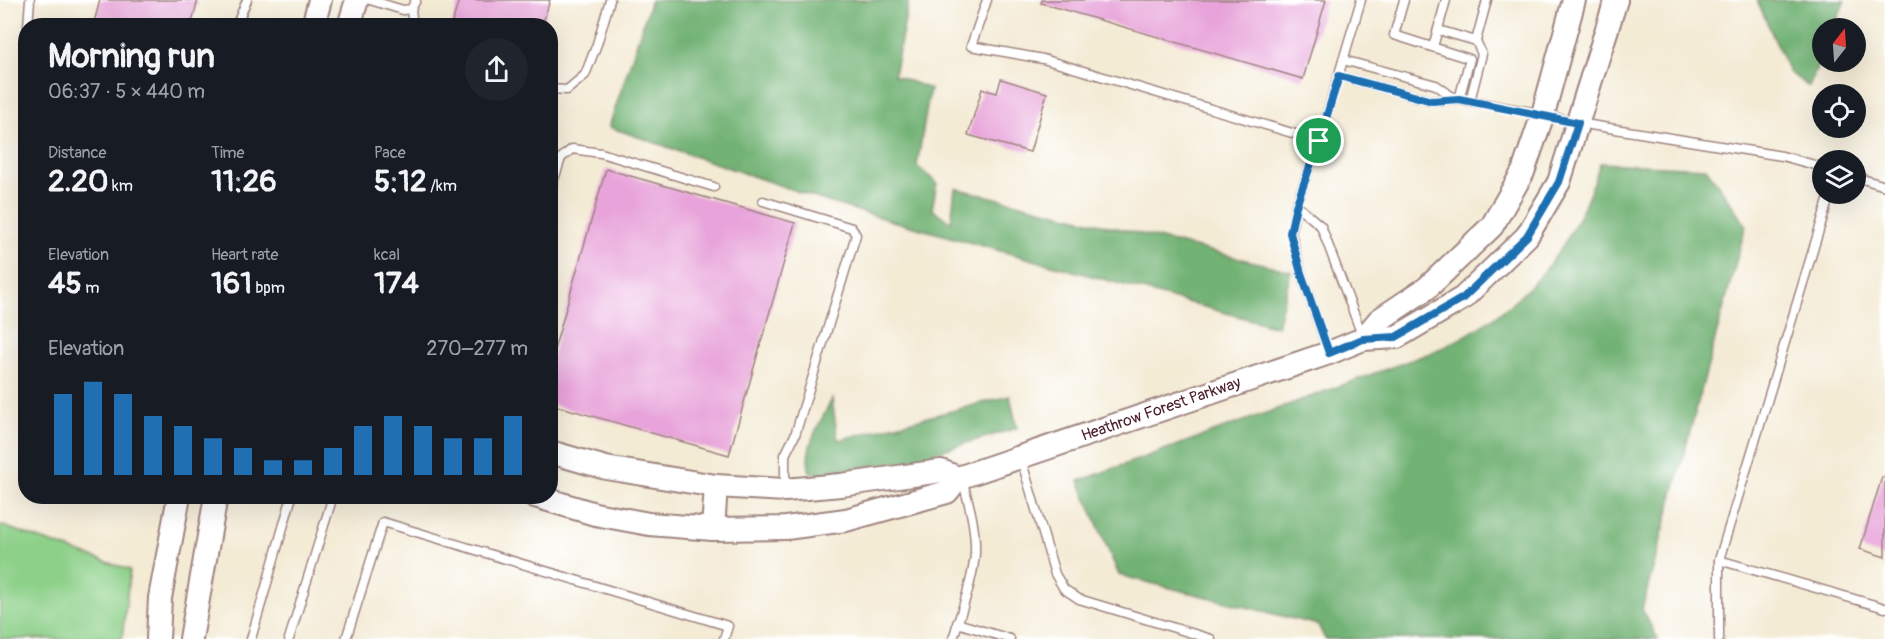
<!DOCTYPE html>
<meta charset="utf-8">
<style>
body{margin:0;font-family:Pangolin,sans-serif;background:#20242c;color:#f1f3f6;height:100vh;display:flex;flex-direction:column;font-size:22px;white-space:nowrap}
*{box-sizing:border-box;margin:0}
p{font-size:20px;color:#9ea1a6}
.icon{flex:none;width:33px;height:33px;fill:none;stroke:currentColor;stroke-width:2;stroke-linecap:round;stroke-linejoin:round}
.map{position:relative;flex:1;overflow:hidden}
.panel{position:absolute;left:18px;top:18px;width:540px;height:486px;display:flex;flex-direction:column;background:#171b24;border-radius:24px;box-shadow:0 6px 24px #0002}
.panel>*{flex:none}
.needle{width:39px;rotate:17deg}
.controls{position:absolute;left:1812px;top:18px;display:grid;gap:12px}
.controls a{display:grid;place-items:center;width:54px;height:54px;border-radius:50%;background:#171b24;box-shadow:0 6px 24px #0002;font-size:30px}
.pin{position:absolute;display:grid;place-items:center;width:51px;height:51px;color:#fff;margin:-26px;border:3px solid #fff;border-radius:50%;box-shadow:0 2px 6px #0007}
.round{display:grid;place-items:center;flex:none;width:63px;height:63px;border-radius:32px;background:#20242c}
.summary{display:flex;align-items:center;justify-content:space-between;height:102px;padding:0 30px}
h1{font-size:33px;font-weight:700;line-height:45px}
.stats{display:grid;grid-template-columns:repeat(3,1fr);gap:9px;height:102px;padding:6px 30px}
.stats div{display:grid;align-content:center}
.stats b{font-size:30px;font-weight:700}
.stats small{font-size:16px;font-weight:400}
.stats p{font-size:16px}
.chart{height:168px;padding:12px 30px}
.chart p{display:flex;justify-content:space-between}
.chart svg{width:100%;height:108px;margin-top:6px;stroke:#1f6fb2;stroke-width:6}
.map>svg:first-child{display:block}
.green{fill:#8dd089;stroke:#6c785a;stroke-width:1.5}
.forest{fill:#72b275;stroke:#5e6850;stroke-width:1.5}
.building{fill:#e8a4da}
.lines{fill:none;stroke-linecap:round;stroke-linejoin:round}
.lane-casing{stroke:#9f8580;stroke-width:11}
.secondary-casing{stroke:#9f8580;stroke-width:26}
.lane{stroke:#fff;stroke-width:8}
.secondary{stroke:#fff;stroke-width:22}
.route-casing{stroke:#fff;stroke-width:12}
.route{stroke:#1f6fb2;stroke-width:8}
.labels{text-anchor:middle;dominant-baseline:central;stroke-width:6;stroke-linejoin:round;paint-order:stroke}
.street-label{font-size:16px;fill:#4a1f2b;stroke:#fff}
</style>
<div class="map">
<svg width="1885" height="639" viewBox="0 0 1885 639">
<rect width="100%" height="100%" fill="#fff"/>
<filter id="ink" filterUnits="userSpaceOnUse"><feTurbulence type="fractalNoise" baseFrequency=".0167" numOctaves="2"/><feDisplacementMap in="SourceGraphic" scale="12" xChannelSelector="R" yChannelSelector="G"/><feConvolveMatrix kernelMatrix="1 2 1 2 8 2 1 2 1" color-interpolation-filters="sRGB"/></filter>
<filter id="wash" filterUnits="userSpaceOnUse"><feTurbulence type="fractalNoise" baseFrequency=".008" numOctaves="4" result="noise"/><feDisplacementMap in="SourceGraphic" scale="24" xChannelSelector="R" yChannelSelector="G"/><feGaussianBlur stdDeviation="1.35" result="paint"/><feColorMatrix in="noise" values="0 0 0 0 0 0 0 0 0 0 0 0 0 0 0 0 0 1.4 0 .05"/><feComposite in="paint" operator="in"/></filter>
<g filter="url(#wash)">
<rect width="100%" height="100%" fill="#f4ebd5"/>
<polygon class="green" points="0,525 130,570 122,639 0,639"/>
<g class="forest">
<polygon points="651,0 909,0 894,75 930,89 917,166 937,183 932,209 951,222 955,188 1291,271 1277,327 892,221 828,202 609,127"/>
<polygon points="1757,0 1845,0 1834,28 1822,28 1822,55 1809,87 1789,72"/>
<path d="M 1600,163 L 1706,168 L 1746,225 L 1642,609 L 1658,639 L 1325,639 L 1318,625 L 1119,575 L 1079,481 L 1433,352 C 1520,313 1572,255 1600,163 Z"/>
<path d="M 1010,396 L 1017,428 L 903,462 L 811,474 C 800,450 822,421 832,399 L 838,440 Z"/>
</g>
<g id="blocks">
<g class="building">
<polygon points="100,0 198,0 191,26 93,26"/>
<polygon points="459,0 550,0 542,26 451,26"/>
<polygon points="1042,0 1326,0 1303,79 1041,3"/>
<polygon points="1001,79 1047,93 1030,152 968,135 982,89 997,93"/>
<polygon points="606,169 795,223 729,455 550,404 550,364"/>
<polygon points="1882,477 1885,477 1885,557 1860,549"/>
</g>
</g>
</g>
<g filter="url(#ink)">
<use href="#blocks" fill-opacity="0" stroke="#9f8580" stroke-width="1.5"/>
<g class="lines">
<g class="lane-casing">
<g id="lane">
<polyline points="370,0 403,10 411,9 416,0"/>
<polyline points="987,0 971,46 1043,59 1319,141 1296,205 1291,233 1301,273 1328,351"/>
<polyline points="1404,0 1394,35 1470,59 1459,99"/>
<polyline points="411,9 413,26"/>
<polyline points="28,26 30,0"/>
<polyline points="236,26 247,0"/>
<polyline points="1438,30 1476,41"/>
<polyline points="1433,47 1446,0"/>
<polyline points="26,59 26,74"/>
<polyline points="1343,60 1436,85 1454,98"/>
<polyline points="1339,76 1432,101 1459,99 1543,114 1578,123 1782,156 1822,167"/>
<polyline points="550,89 567,90 585,75 597,44 610,0"/>
<polyline points="1470,101 1482,54 1476,41 1487,0"/>
<polyline points="1319,141 1361,0"/>
<polyline points="1856,177 1885,186"/>
<polyline points="550,192 561,158 572,149 601,153 714,187"/>
<polyline points="763,201 852,228 856,235 795,435 785,455 785,489"/>
<polyline points="1296,205 1321,226 1362,335"/>
<polyline points="1021,459 1055,574 1064,589 1079,599 1211,639"/>
<polyline points="1719,560 1885,608"/>
<polyline points="957,623 1010,639"/>
<polyline points="251,639 292,496"/>
<polyline points="289,639 333,496"/>
<polyline points="346,639 383,522 728,626 724,639"/>
<path d="M 953,639 C 961,611 973,581 975,553 C 976,528 969,503 962,479"/>
<polyline points="1719,639 1719,560 1830,194"/>
</g>
</g>
<g class="secondary-casing">
<g id="secondary">
<polyline points="313,26 320,0"/>
<polyline points="349,26 357,0"/>
<polyline points="1363,339 1379,320 1427,288 1492,226 1523,172 1543,114 1574,0"/>
<polyline points="550,452 606,468 716,486 785,490 841,485 941,471 958,478"/>
<polyline points="535,496 595,514 649,524 713,529 786,528 846,520 947,492 958,478 1329,353 1363,339 1397,337 1463,298 1527,236 1559,182 1616,0"/>
<polyline points="713,529 716,486"/>
<polyline points="158,639 160,598 179,496"/>
<polyline points="191,639 216,496"/>
</g>
</g>
<use href="#lane" class="lane"/>
<use href="#secondary" class="secondary"/>
</g>
</g>
<g class="lines" filter="url(#ink)">
<g class="route-casing">
<polygon id="route" points="1339,76 1432,101 1459,99 1578,123 1559,182 1527,236 1463,298 1396,337 1363,339 1329,353 1301,273 1290,233 1296,206 1319,141"/>
</g>
<use href="#route" class="route"/>
</g>
<g class="labels">
<g class="street-label">
<text transform="translate(1161 409) rotate(-19)">Heathrow Forest Parkway</text>
</g>
</g>
</svg>
<div class="controls">
<a><svg class="needle" viewBox="-14 -14 28 28"><path d="M0-13l5 13h-10z" fill="#e53935"/><path d="M0 13l5-13h-10z" fill="#9ea1a6"/></svg></a>
<a><svg class="icon" aria-label="locate" viewBox="0 0 24 24"><circle cx="12" cy="12" r="6"/><path d="M12 2v4M12 18v4M2 12h4M18 12h4"/></svg></a>
<a><svg class="icon" aria-label="layers" viewBox="0 0 24 24"><path d="M12 4l9 5-9 5-9-5zM3 14l9 5 9-5"/></svg></a>
</div>
<div class="pin" style="left:1319px;top:141px;background:#1e9e55"><svg class="icon" aria-label="arrive" viewBox="0 0 24 24"><path d="M6 21V4h12l-3 4 3 4H6"/></svg></div>
<section class="panel">
<div class="summary"><div><h1>Morning run</h1><p>06:37 · 5 × 440 m</p></div><a class="round"><svg class="icon" aria-label="share" viewBox="0 0 24 24"><path d="M12 15V3M7 8l5-5 5 5M5 13v7h14v-7"/></svg></a></div>
<div class="stats">
<div><p>Distance</p><b>2.20<small> km</small></b></div>
<div><p>Time</p><b>11:26</b></div>
<div><p>Pace</p><b>5:12<small> /km</small></b></div>
</div>
<div class="stats">
<div><p>Elevation</p><b>45<small> m</small></b></div>
<div><p>Heart rate</p><b>161<small> bpm</small></b></div>
<div><p>kcal</p><b>174</b></div>
</div>
<div class="chart"><p><span>Elevation</span>270–277 m</p>
<svg viewBox="0 0 160 44" preserveAspectRatio="none"><path d="M5 44V11M15 44V6M25 44V11M35 44V20M45 44V24M55 44V29M65 44V33M75 44V38M85 44V38M95 44V33M105 44V24M115 44V20M125 44V24M135 44V29M145 44V29M155 44V20"/></svg>
</div>
</section>
</div>
